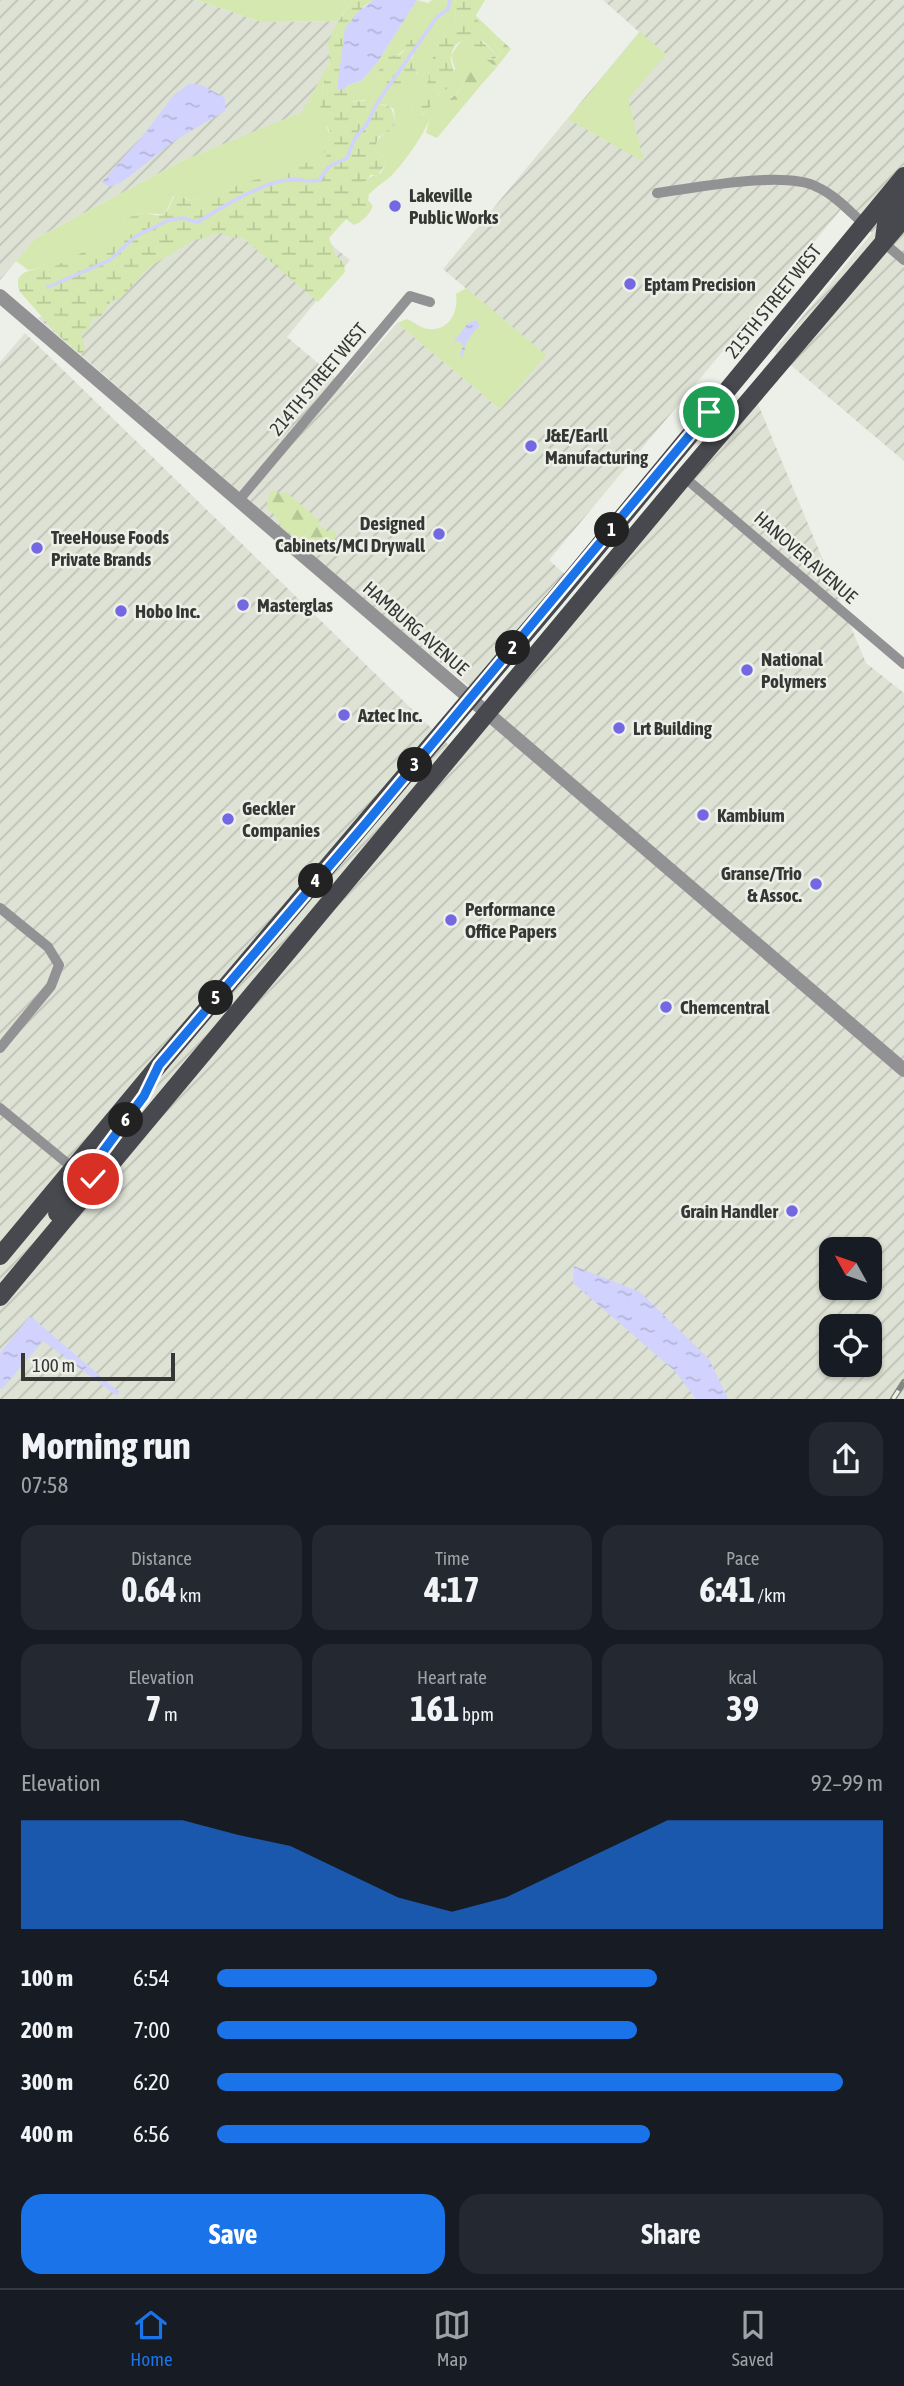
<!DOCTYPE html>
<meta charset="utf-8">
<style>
body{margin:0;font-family:"Asap Condensed",sans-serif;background:#242831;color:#f1f3f6;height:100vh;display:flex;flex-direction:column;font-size:26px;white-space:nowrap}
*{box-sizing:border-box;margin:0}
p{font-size:23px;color:#9ea1a6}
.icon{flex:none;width:38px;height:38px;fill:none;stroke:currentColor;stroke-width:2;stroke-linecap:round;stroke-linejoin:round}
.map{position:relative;height:1399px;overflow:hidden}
.drawer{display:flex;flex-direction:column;background:#171b24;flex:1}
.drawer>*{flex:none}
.needle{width:46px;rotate:310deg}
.fabs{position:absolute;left:819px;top:1237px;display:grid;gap:14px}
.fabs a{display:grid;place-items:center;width:63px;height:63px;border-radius:14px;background:#171b24;box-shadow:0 2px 5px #0004;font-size:35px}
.scale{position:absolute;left:21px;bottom:18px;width:154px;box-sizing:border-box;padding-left:7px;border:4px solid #363734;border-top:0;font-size:19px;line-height:24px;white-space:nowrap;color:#363734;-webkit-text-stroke:5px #edf0e8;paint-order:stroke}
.pin{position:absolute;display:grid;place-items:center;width:60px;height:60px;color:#fff;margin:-30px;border:4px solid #fff;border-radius:50%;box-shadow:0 2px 7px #0007}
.km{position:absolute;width:35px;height:35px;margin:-18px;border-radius:50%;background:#222;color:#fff;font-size:19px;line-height:35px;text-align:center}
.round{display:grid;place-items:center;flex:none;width:74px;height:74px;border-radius:21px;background:#242831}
.overview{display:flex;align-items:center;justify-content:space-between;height:119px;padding:0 21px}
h1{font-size:38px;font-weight:700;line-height:52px}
.stats{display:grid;grid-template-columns:repeat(3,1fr);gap:10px;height:119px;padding:7px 21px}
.stats div{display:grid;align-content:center;border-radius:18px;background:#242831;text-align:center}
.stats b{font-size:35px;font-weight:700}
.stats small{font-size:19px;font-weight:400}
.stats p{font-size:19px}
.chart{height:196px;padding:14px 21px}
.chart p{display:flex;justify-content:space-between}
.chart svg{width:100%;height:126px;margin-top:7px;fill:#1a73e8;opacity:.7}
.cta{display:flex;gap:14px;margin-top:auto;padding:14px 21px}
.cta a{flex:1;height:80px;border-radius:21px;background:#1a73e8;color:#fff;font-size:28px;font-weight:700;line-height:80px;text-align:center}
.cta a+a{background:#242831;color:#f1f3f6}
ul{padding:0 21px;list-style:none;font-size:23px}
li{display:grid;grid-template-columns:112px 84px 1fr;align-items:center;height:52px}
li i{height:18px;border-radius:9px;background:#1a73e8}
.dock{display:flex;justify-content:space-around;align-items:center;height:98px;border-top:2px solid #363941;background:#171b24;font-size:19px;color:#9ea1a6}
.dock a{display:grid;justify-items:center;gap:4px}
.dock .selected{color:#1a73e8}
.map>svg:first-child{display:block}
.industrial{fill:url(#industrial-furrows);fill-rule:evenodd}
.grass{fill:#d4e8b0;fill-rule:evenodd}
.forest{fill:url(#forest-firs)}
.wetland{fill:url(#wetland-marsh)}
.water{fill:url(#water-ripples)}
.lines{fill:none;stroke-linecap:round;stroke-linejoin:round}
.stream{stroke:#d1d2fd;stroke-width:3.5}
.minor{stroke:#929295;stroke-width:10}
.tertiary{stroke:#929295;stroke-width:14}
.primary{stroke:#48494e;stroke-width:18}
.rail-casing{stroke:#838580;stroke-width:6}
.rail{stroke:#edf0e8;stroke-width:3.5;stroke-dasharray:10;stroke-linecap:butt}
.route-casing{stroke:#fff;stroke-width:14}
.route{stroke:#1a73e8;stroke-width:9}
.poi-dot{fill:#7468e2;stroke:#edf0e8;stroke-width:2.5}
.labels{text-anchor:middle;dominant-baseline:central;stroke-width:5;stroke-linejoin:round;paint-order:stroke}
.poi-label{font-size:19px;font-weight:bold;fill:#363734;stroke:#edf0e8;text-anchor:start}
.street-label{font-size:19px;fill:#363734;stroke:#edf0e8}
</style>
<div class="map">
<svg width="904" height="1399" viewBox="0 0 904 1399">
<defs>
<pattern id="industrial-furrows" width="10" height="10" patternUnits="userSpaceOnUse" patternTransform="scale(1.75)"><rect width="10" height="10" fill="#dde2d4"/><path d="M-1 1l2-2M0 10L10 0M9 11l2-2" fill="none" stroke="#bec2b7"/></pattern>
<pattern id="forest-firs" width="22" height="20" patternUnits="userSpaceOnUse" patternTransform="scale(1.75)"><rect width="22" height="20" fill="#d4e8b0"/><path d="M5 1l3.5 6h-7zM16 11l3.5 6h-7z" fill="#b7c898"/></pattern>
<pattern id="wetland-marsh" width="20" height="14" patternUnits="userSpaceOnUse" patternTransform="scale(1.75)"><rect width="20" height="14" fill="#d4e8b0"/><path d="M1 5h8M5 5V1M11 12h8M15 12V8" fill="none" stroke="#b7c898"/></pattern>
<pattern id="water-ripples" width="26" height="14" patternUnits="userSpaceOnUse" patternTransform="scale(1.75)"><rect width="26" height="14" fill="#d1d2fd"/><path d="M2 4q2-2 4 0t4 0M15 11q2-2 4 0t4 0" fill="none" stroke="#b4b5d9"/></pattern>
</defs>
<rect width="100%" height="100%" fill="#edf0e8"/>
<g class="industrial">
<polygon points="0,0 197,0 262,22 352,21 303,112 182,161 35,239 0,280"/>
<polygon points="603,0 904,0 904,461 774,351 872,233 843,207 549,560 568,577 469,686 394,625 38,318 272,196 350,260 287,337 344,385 397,323 500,409 545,355 443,269 639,32"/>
<path d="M 25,333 L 458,754 L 755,397 L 866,663 L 904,693 L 904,1399 L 0,1399 L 0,362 ZM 831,1250 L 870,1250 L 870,1288 L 831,1288 ZM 831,1326 L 870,1326 L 870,1365 L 831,1365 Z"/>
</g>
<g class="grass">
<polygon points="197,0 352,0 338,21 262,22"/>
<path d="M 417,0 L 428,3 L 432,0 L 455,0 C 458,8 453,16 457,24 L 431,62 L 428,70 L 429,80 L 414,101 L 411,109 L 423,115 L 442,90 L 455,69 L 451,55 C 454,52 455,48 458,45 C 470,29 486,63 496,68 L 481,85 L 475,76 L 465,75 L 460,91 L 451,97 L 452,110 L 445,108 L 440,116 L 429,120 C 423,136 404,163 391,176 C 384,182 376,187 369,194 L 363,191 C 365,179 370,176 381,173 L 386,163 L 383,156 L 374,151 C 377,133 385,136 395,124 L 394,109 L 386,105 L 373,103 L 371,99 L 351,102 L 347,98 L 348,85 L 361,81 L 377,63 ZM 405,49 L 414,50 L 411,63 L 418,74 L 391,89 L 377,85 L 379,70 Z"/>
<polygon points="477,17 497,36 495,46 502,50 501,55 498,56 484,42 479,39"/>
<polygon points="640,32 666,54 628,99 644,162 568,119"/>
<path d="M 329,63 L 330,68 L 324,81 L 322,96 L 326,126 L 331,136 L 328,141 L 328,156 L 190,201 L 185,197 L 173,196 C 164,217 168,215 147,213 C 140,212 130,217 124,220 L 122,229 L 109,237 L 107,240 L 50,269 L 47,267 L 28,270 L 16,261 L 35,239 L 182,161 L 302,112 Z"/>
<path d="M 466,288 L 546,355 L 500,409 L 397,323 L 407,319 C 414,322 421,328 428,329 C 449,332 459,311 456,294 Z"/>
</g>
<g class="forest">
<polygon points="497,36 511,49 496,68 486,59 493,60 501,55 502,50 495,46"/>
<polygon points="469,62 474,63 475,76 481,85 437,138 426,133 429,120 440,116 445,108 452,109 450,99 460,91 465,75 462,71"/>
<polygon points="274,491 281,494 286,492 320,521 318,524 328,532 331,529 336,533 334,544 330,546 321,539 308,543 303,542 282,528 275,515 268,510 267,500 271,492"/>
</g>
<g class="wetland">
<path d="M 352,0 L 373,0 L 363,7 L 343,47 L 337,89 L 348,85 L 347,98 L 351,102 L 364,101 L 369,97 C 383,113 392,95 395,124 L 390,130 L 378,137 L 374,151 L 383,156 L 386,163 L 378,175 L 370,175 L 363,191 L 369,194 L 368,200 L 373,206 C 369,215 363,221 354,225 L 346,219 L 329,238 L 335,254 L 344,264 L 345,272 L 318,302 L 243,238 L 234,238 L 221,233 L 192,241 L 149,267 L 121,298 L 111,301 L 101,316 L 93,318 L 89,329 L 81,333 L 85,349 L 83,353 L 79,353 L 58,335 L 20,292 C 11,269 34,271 48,266 L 51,268 L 107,240 L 109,237 L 122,229 L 124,220 C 130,217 138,213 145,213 C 151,213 156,217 162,215 C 171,212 170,199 177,193 L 190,201 L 327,156 L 324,152 C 329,133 337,135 319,119 L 324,81 L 330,68 L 328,42 L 336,25 Z"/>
<path d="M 455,0 L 485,0 L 476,15 L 481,29 L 479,39 L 498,56 L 493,60 L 486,59 C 476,47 459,28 451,55 C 449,65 459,72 452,87 L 440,92 L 428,110 L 418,118 L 411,109 L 414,101 L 429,80 L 428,70 L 441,37 L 457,24 C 453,16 458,9 455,0 Z"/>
<path d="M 408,39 L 415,41 L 418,47 C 405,59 415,64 418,77 L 405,89 L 391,89 L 386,93 L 377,85 L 379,70 L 390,56 L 399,55 L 404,51 Z"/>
</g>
<g class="water">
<polygon points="373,0 417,0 377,63 361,81 348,85 343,90 337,89 345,28 357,13"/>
<polygon points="189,84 202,85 225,98 225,111 177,139 122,182 109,187 102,182 146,132 172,97"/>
<polygon points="477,320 479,326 467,341 462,358 460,355 463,346 461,342 458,341 453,343 468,323"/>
<polygon points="574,1266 640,1292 709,1359 728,1399 696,1399 675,1371 573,1283"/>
<polygon points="30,1316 119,1392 117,1396 43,1341 2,1389 0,1388 0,1353"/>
</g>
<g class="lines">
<path class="stream" d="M 48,287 L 110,260 L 136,236 L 169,220 L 182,218 L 198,222 C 220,208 262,183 287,180 C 298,178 307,183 320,180 L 328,167 L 347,158 L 355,138 L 367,124 L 377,103 L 437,17 L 448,9 L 450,0"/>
<g class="minor">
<path d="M 657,193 C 695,188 785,170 817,187 C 835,195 849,211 864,224"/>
<polyline points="883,242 904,260"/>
<polyline points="684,477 904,664"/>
<polyline points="239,500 410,296 430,302"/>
<polyline points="0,908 48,947 59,965 51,986 0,1048"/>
<polyline points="0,1108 73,1168"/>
</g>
<polyline class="tertiary" points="0,296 904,1070"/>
<g class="primary">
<polyline points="884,239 886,224 904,194"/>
<path d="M 93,1186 C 93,1161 102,1153 116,1133"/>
<polyline points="57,1213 74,1188 73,1168"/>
<polyline points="0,1256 159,1065 554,600 904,176"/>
<polyline points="0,1297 684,477 904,218"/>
</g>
<g class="rail-casing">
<polyline id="rail" points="893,1399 904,1382"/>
</g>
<use href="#rail" class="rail"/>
</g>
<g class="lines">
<g class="route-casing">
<polyline id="route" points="93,1179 96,1161 144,1096 159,1065 367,822 709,412"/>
</g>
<use href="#route" class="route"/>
</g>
<g class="poi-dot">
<circle cx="395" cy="206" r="7"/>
<circle cx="630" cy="284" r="7"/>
<circle cx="531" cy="446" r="7"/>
<circle cx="439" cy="534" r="7"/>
<circle cx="37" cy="548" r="7"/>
<circle cx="243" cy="605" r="7"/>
<circle cx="121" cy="611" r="7"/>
<circle cx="747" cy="670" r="7"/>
<circle cx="344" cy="715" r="7"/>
<circle cx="619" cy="728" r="7"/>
<circle cx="703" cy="815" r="7"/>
<circle cx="228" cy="819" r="7"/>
<circle cx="816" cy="884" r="7"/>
<circle cx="451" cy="920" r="7"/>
<circle cx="666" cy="1007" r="7"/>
<circle cx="792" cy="1211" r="7"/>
</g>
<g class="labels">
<g class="poi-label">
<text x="409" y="195">Lakeville<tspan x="409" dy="22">Public Works</tspan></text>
<text x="644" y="284">Eptam Precision</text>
<text x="545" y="435">J&amp;E/Earll<tspan x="545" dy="22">Manufacturing</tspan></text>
<text x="425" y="523" text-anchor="end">Designed<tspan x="425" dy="22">Cabinets/MCI Drywall</tspan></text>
<text x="51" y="537">TreeHouse Foods<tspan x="51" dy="22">Private Brands</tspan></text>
<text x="257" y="605">Masterglas</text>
<text x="135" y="611">Hobo Inc.</text>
<text x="761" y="659">National<tspan x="761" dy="22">Polymers</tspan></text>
<text x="358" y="715">Aztec Inc.</text>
<text x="633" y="728">Lrt Building</text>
<text x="242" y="808">Geckler<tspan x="242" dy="22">Companies</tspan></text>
<text x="717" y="815">Kambium</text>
<text x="802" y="873" text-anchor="end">Granse/Trio<tspan x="802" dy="22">&amp; Assoc.</tspan></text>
<text x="465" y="909">Performance<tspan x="465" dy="22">Office Papers</tspan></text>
<text x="680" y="1007">Chemcentral</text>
<text x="778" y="1211" text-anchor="end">Grain Handler</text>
</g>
<g class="street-label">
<text transform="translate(773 301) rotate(-51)">215TH STREET WEST</text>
<text transform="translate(318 379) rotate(-50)">214TH STREET WEST</text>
<text transform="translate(806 557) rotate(41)">HANOVER AVENUE</text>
<text transform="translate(416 628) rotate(41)">HAMBURG AVENUE</text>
</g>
</g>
</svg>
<div class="fabs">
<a><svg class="needle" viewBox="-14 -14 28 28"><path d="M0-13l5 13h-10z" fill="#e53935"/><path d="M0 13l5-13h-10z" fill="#9ea1a6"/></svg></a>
<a><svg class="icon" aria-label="locate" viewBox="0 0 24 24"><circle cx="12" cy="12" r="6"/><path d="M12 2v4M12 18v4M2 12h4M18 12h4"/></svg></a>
</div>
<div class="scale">100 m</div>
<div class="pin" style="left:709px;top:412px;background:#1e9e55"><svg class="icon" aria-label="arrive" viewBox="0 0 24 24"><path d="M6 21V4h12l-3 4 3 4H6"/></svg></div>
<div class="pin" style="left:93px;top:1179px;background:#d93025"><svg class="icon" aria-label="check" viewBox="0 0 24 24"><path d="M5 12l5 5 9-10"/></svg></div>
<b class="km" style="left:612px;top:530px">1</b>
<b class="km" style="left:513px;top:648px">2</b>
<b class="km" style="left:415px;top:765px">3</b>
<b class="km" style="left:316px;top:881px">4</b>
<b class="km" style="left:216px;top:998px">5</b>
<b class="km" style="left:126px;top:1120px">6</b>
</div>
<section class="drawer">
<div class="overview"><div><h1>Morning run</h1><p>07:58</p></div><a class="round"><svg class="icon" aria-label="share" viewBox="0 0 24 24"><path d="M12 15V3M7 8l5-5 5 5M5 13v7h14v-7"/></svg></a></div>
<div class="stats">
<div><p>Distance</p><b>0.64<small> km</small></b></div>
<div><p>Time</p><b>4:17</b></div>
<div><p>Pace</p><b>6:41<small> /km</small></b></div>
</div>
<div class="stats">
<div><p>Elevation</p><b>7<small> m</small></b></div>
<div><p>Heart rate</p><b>161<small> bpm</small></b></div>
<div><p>kcal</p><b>39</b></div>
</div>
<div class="chart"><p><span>Elevation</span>92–99 m</p>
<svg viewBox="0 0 160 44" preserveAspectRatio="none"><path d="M0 44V6L10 6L20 6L30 6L40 11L50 15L60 24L70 33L80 38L90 33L100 24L110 15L120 6L130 6L140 6L150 6L160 6V44z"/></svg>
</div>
<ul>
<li><b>100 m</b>6:54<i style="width:66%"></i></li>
<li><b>200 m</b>7:00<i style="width:63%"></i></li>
<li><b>300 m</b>6:20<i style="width:94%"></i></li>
<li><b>400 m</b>6:56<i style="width:65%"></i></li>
</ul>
<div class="cta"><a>Save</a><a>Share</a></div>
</section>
<nav class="dock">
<a class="selected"><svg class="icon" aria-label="home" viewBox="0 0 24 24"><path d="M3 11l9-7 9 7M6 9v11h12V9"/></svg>Home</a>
<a><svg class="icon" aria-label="map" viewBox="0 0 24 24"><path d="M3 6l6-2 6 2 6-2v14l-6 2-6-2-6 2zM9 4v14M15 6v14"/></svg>Map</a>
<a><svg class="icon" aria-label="saved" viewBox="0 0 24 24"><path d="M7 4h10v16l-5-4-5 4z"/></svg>Saved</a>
</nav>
